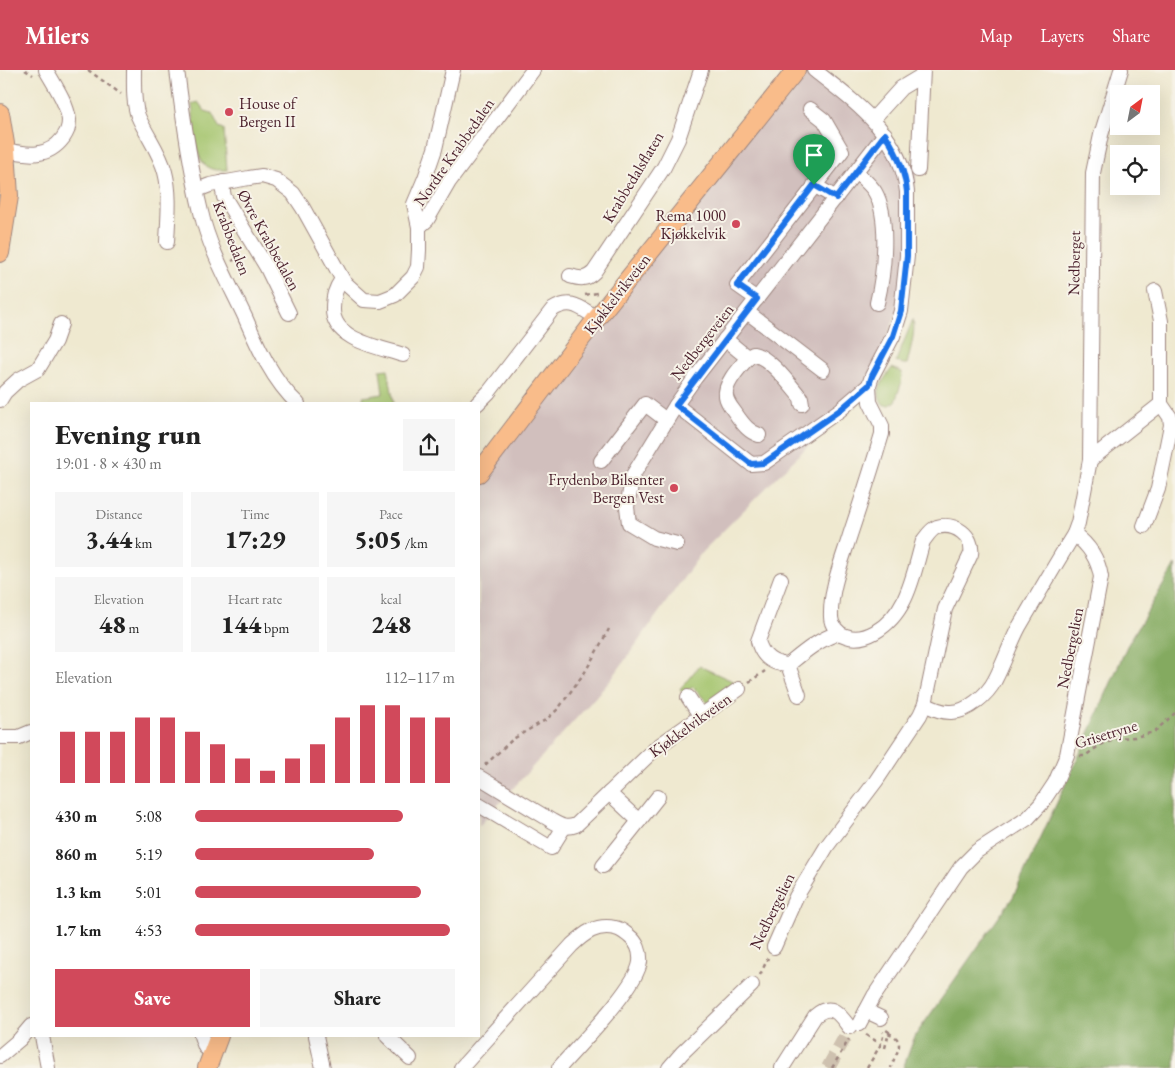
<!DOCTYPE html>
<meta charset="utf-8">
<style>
body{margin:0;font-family:"EB Garamond",serif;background:#f6f6f6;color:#222;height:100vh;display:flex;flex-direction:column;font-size:19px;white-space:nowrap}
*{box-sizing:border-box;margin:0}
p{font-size:16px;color:#767676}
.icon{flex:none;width:28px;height:28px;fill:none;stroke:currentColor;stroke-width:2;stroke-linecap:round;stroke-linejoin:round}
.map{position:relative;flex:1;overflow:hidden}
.panel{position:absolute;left:30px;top:332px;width:450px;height:635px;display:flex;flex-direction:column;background:#fff;border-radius:0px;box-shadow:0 5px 20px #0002}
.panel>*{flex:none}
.needle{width:32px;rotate:32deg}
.controls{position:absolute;left:1110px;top:15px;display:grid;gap:10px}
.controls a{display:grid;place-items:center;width:50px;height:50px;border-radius:0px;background:#fff;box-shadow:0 5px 20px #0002;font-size:25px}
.pin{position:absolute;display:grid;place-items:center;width:42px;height:42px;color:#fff;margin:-51px -21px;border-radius:50% 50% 50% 0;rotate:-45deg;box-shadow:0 0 5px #0007}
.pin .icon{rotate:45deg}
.round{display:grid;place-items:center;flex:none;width:52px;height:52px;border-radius:0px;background:#f6f6f6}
.summary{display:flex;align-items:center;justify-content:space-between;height:85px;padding:0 25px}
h1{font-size:28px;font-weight:800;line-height:38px}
.stats{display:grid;grid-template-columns:repeat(3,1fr);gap:8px;height:85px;padding:5px 25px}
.stats div{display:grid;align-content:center;border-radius:0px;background:#f6f6f6;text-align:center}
.stats b{font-size:25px;font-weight:800}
.stats small{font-size:14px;font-weight:400}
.stats p{font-size:14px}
.chart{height:140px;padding:10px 25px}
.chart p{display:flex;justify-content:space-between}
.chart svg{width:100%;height:90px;margin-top:5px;stroke:#d1495b;stroke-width:6}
.button{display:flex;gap:10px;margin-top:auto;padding:10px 25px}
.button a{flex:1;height:58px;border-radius:0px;background:#d1495b;color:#fff;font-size:20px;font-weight:800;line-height:58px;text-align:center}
.button a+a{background:#f6f6f6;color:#222}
ul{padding:0 25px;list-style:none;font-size:16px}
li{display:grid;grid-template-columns:80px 60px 1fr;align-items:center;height:38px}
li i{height:12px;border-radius:6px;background:#d1495b}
header{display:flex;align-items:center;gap:30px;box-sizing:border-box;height:70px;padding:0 25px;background:#d1495b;color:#fff}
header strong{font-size:24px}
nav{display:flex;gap:28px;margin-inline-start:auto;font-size:18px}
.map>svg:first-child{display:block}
.industrial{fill:#d1bfbd}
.green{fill:#a5c56e;stroke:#78724c}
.forest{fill:#84aa61;stroke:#676446}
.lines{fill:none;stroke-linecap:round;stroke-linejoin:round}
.minor-tunnel{stroke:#cec1af;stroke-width:14;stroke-dasharray:14 7;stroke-linecap:butt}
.minor-casing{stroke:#9c847e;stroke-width:16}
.major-casing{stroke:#9c847e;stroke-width:20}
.path{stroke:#9c847e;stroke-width:2.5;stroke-dasharray:4 4;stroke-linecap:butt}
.minor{stroke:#fff;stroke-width:14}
.major{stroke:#f9bc8a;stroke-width:18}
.route-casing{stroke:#fff;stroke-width:10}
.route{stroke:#1a73e8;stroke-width:6}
.poi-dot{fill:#d1495b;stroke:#f7f3e8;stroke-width:2}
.labels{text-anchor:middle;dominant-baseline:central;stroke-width:4;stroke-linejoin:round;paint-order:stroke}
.poi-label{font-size:16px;fill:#4a1f2b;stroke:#f7f3e8;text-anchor:end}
.street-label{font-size:16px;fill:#4a1f2b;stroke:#f7f3e8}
</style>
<header>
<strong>Milers</strong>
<nav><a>Map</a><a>Layers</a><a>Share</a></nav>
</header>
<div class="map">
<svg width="1175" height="998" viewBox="0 0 1175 998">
<rect width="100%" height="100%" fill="#f7f3e8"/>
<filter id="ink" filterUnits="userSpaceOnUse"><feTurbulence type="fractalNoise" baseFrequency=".02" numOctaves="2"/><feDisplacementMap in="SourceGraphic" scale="10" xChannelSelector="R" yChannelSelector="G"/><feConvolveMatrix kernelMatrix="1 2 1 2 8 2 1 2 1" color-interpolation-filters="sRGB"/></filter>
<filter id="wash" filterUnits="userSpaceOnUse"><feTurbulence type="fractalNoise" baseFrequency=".0096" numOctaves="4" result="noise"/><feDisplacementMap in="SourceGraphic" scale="20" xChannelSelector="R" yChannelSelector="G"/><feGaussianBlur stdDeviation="1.12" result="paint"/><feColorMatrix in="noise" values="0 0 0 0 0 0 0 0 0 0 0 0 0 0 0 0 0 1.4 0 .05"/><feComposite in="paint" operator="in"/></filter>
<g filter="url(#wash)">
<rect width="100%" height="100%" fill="#efe9d0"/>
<polygon class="industrial" points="797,0 813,0 879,55 917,96 904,224 869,315 702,482 610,611 479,756 479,406"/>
<g class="green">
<path d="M 198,32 L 205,41 L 212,43 L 219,57 L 224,59 L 227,100 C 219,100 210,101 204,94 C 194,83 194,49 192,34 Z"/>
<path d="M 913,249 C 916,262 910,280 907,294 L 903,294 L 896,291 Z"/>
<path d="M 892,298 L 902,302 L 901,314 L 895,332 L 890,335 L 884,335 C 872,321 884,310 892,298 Z"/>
<polygon points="388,299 394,334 364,334 363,327 383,324 380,300"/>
<polygon points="699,596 737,613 709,634 693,617 684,623 680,619"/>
</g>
<polygon class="forest" points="1175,495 1175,998 903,998 915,966 1013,827 1081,681 1127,576"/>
</g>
<g filter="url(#ink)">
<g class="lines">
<polyline class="minor-tunnel" points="828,998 849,960 849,957"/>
<g class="minor-casing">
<g id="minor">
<path d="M 134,0 C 134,15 133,32 138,46 C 146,65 160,82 165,102 C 171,125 168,148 167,172"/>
<path d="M 177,0 C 183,48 190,96 201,142 C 209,178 229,213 245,247 C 258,277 273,311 298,334"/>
<path d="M 814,0 C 856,33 901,64 907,122 L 907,186 L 901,241 L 893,266 L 872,306 L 869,315 L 870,332 L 882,356 L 882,364 C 872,398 861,432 850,465 C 842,491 830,519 831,547 C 831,555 838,564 846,566 C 856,570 866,567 875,562 C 908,543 913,505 923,471 C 927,466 931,459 937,457 C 955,452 974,466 971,484 L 945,539 L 925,634 C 932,638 941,642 950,642 C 967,643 988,624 995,610 C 1004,593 1010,574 1019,557 C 1037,526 1055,495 1074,464 L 1078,453 L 1090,390 L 1093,103 L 1101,65 L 1121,0"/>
<polyline points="873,49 901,18 921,6"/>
<path d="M 6,80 C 28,85 48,88 63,68 C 67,62 69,58 69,50 C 67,33 54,14 46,0"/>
<polyline points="918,100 923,0"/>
<path d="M 856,102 C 862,108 871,115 875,122 C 890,148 884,204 877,233"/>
<polyline points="223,112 222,116 224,127 266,196 289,243"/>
<polyline points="814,115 836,128"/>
<polyline points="197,120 210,115 249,108 262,106 276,110 293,123 303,138 344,212 364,230 380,231 395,225 413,207 418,197 419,180 419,157 414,134 425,108 435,79 453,0"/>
<polyline points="419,157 427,150 449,112 533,0"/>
<path d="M 570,206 C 580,209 586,210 594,202 L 664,97 L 678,69 L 701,0"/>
<path d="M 342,209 C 335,219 333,227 333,239 C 332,270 380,277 403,285"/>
<polyline points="757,229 737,215 842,81 824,50 810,39"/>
<polyline points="747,242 823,300"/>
<path d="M 725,269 L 748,288 C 740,297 724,313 726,326 C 727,334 734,340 738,347 C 744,355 749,362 759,365"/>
<path d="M 748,288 L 753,284 C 770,287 790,315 801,328 L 802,334"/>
<polyline points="0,330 5,322 18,310 38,299 55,271 61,254"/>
<path d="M 477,334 L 489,322 L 552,240 C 571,228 579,237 597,248"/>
<polyline points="676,335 751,394 764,393 840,340 869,315"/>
<polyline points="1090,390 1161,334 1161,251 1155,221"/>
<polyline points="601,391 645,334 666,350"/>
<polyline points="1144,456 1158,419 1171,355 1170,347 1161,334"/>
<polyline points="677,474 654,468 629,453 627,437 633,405 676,335 695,308 885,64"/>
<path d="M 781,509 L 758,571 C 762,587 773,594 788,595 C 804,582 819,569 839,563"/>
<polyline points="788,595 799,625"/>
<polyline points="688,627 700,645"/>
<polyline points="0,667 19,667 31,662"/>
<path d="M 479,707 L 552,751 C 561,756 566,759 576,755 L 657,677 L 739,619"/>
<polyline points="479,735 551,778 564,757"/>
<polyline points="639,751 658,727"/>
<polyline points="603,796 639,751 609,723"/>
<polyline points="774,877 796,827 827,776 876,711 920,645 925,634"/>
<polyline points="866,941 881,948"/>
<path d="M 859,954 L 874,926 L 961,797 L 977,781 L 1028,748 L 1041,734 L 1055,713 L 1067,685 L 1101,507 C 1098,488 1089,475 1074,464"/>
<polyline points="42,966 48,998"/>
<polyline points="201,966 205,977 213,983"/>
<polyline points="316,966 323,998"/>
<polyline points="387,966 410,988"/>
<polyline points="0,986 20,969 31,956"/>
<path d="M 461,998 L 572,875 C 585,863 596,854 615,858 C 621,859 624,862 629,866 C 637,872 641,882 640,892 C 637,917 577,977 559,998"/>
<polyline points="669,998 682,983 752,915"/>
<path d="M 782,998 L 815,946 C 831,932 839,943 849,957"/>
</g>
</g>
<g class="major-casing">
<g id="major">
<polyline points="0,43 6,80 9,126 0,183"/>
<polyline points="479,403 597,248 796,0"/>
<polyline points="207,998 219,966"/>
</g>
</g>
<g class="path">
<polyline points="25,0 33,5"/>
<polyline points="88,0 121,24"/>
<polyline points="232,191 236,189 231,171 235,170"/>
<polyline points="585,225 597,223"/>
<polyline points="749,612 765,601"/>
<polyline points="1080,686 1085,686 1100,675 1119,668 1135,667 1154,662 1175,643"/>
<polyline points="485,695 513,669 547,649 558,639 585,602 609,559"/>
<polyline points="760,905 768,888"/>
<path d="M 888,963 C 909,971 894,984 891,998"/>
<polyline points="866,965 881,974"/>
<polyline points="885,978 889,962 885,959"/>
<polyline points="832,998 849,969"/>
<polyline points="867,998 881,974 884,963 883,962"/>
</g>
<use href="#minor" class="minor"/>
<use href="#major" class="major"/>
</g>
</g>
<g class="lines" filter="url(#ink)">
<g class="route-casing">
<path id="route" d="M 885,64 C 896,81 905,102 907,122 L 907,186 L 901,241 L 893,266 L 872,306 L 869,315 L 840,340 L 764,393 L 751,394 L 676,335 L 757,229 L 737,215 L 814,115 L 836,128 Z"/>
</g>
<use href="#route" class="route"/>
</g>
<g class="poi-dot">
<circle cx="229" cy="42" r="5"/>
<circle cx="736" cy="154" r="5"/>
<circle cx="674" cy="418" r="5"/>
</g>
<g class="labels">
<g class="poi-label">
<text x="239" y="33" text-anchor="start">House of<tspan x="239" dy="18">Bergen II</tspan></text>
<text x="726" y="145">Rema 1000<tspan x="726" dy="18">Kjøkkelvik</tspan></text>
<text x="664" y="409">Frydenbø Bilsenter<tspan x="664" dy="18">Bergen Vest</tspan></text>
</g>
<g class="street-label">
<text transform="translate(454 82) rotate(-55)">Nordre Krabbedalen</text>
<text transform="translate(633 107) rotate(-59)">Krabbedalsflaten</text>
<text transform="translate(232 168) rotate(69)">Krabbedalen</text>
<text transform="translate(269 170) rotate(61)">Øvre Krabbedalen</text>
<text transform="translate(1074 193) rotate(-89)">Nedberget</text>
<text transform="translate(617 224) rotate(-52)">Kjøkkelvikveien</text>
<text transform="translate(702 272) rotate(-52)">Nedbergeveien</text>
<text transform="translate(1070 578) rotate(-79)">Nedbergelien</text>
<text transform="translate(690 655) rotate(-36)">Kjøkkelvikveien</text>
<text transform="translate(1106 664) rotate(-17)">Grisetryne</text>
<text transform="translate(772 841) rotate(-64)">Nedbergelien</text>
</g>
</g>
</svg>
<div class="controls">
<a><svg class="needle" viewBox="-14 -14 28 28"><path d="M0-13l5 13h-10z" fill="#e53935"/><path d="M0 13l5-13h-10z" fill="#767676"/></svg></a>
<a><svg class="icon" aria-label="locate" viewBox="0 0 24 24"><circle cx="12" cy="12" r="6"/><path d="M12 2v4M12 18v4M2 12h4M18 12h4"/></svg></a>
</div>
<div class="pin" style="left:814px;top:115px;background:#1e9e55"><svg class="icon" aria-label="arrive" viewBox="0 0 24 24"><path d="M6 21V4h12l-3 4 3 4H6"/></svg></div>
<section class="panel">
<div class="summary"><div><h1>Evening run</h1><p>19:01 · 8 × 430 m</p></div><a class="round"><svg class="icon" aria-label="share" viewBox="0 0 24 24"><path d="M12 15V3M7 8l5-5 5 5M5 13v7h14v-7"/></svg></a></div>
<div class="stats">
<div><p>Distance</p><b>3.44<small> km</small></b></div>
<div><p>Time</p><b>17:29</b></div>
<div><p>Pace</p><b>5:05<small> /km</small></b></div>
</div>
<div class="stats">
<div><p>Elevation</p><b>48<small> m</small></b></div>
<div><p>Heart rate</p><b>144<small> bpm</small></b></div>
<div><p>kcal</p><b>248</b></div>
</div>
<div class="chart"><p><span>Elevation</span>112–117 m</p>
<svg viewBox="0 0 160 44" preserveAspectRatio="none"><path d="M5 44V19M15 44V19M25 44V19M35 44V12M45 44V12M55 44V19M65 44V25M75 44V32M85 44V38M95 44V32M105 44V25M115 44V12M125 44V6M135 44V6M145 44V12M155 44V12"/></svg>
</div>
<ul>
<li><b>430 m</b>5:08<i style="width:80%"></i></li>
<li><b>860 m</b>5:19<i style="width:69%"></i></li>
<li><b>1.3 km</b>5:01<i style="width:87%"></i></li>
<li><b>1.7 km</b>4:53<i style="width:98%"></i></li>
</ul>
<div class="button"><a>Save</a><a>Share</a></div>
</section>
</div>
